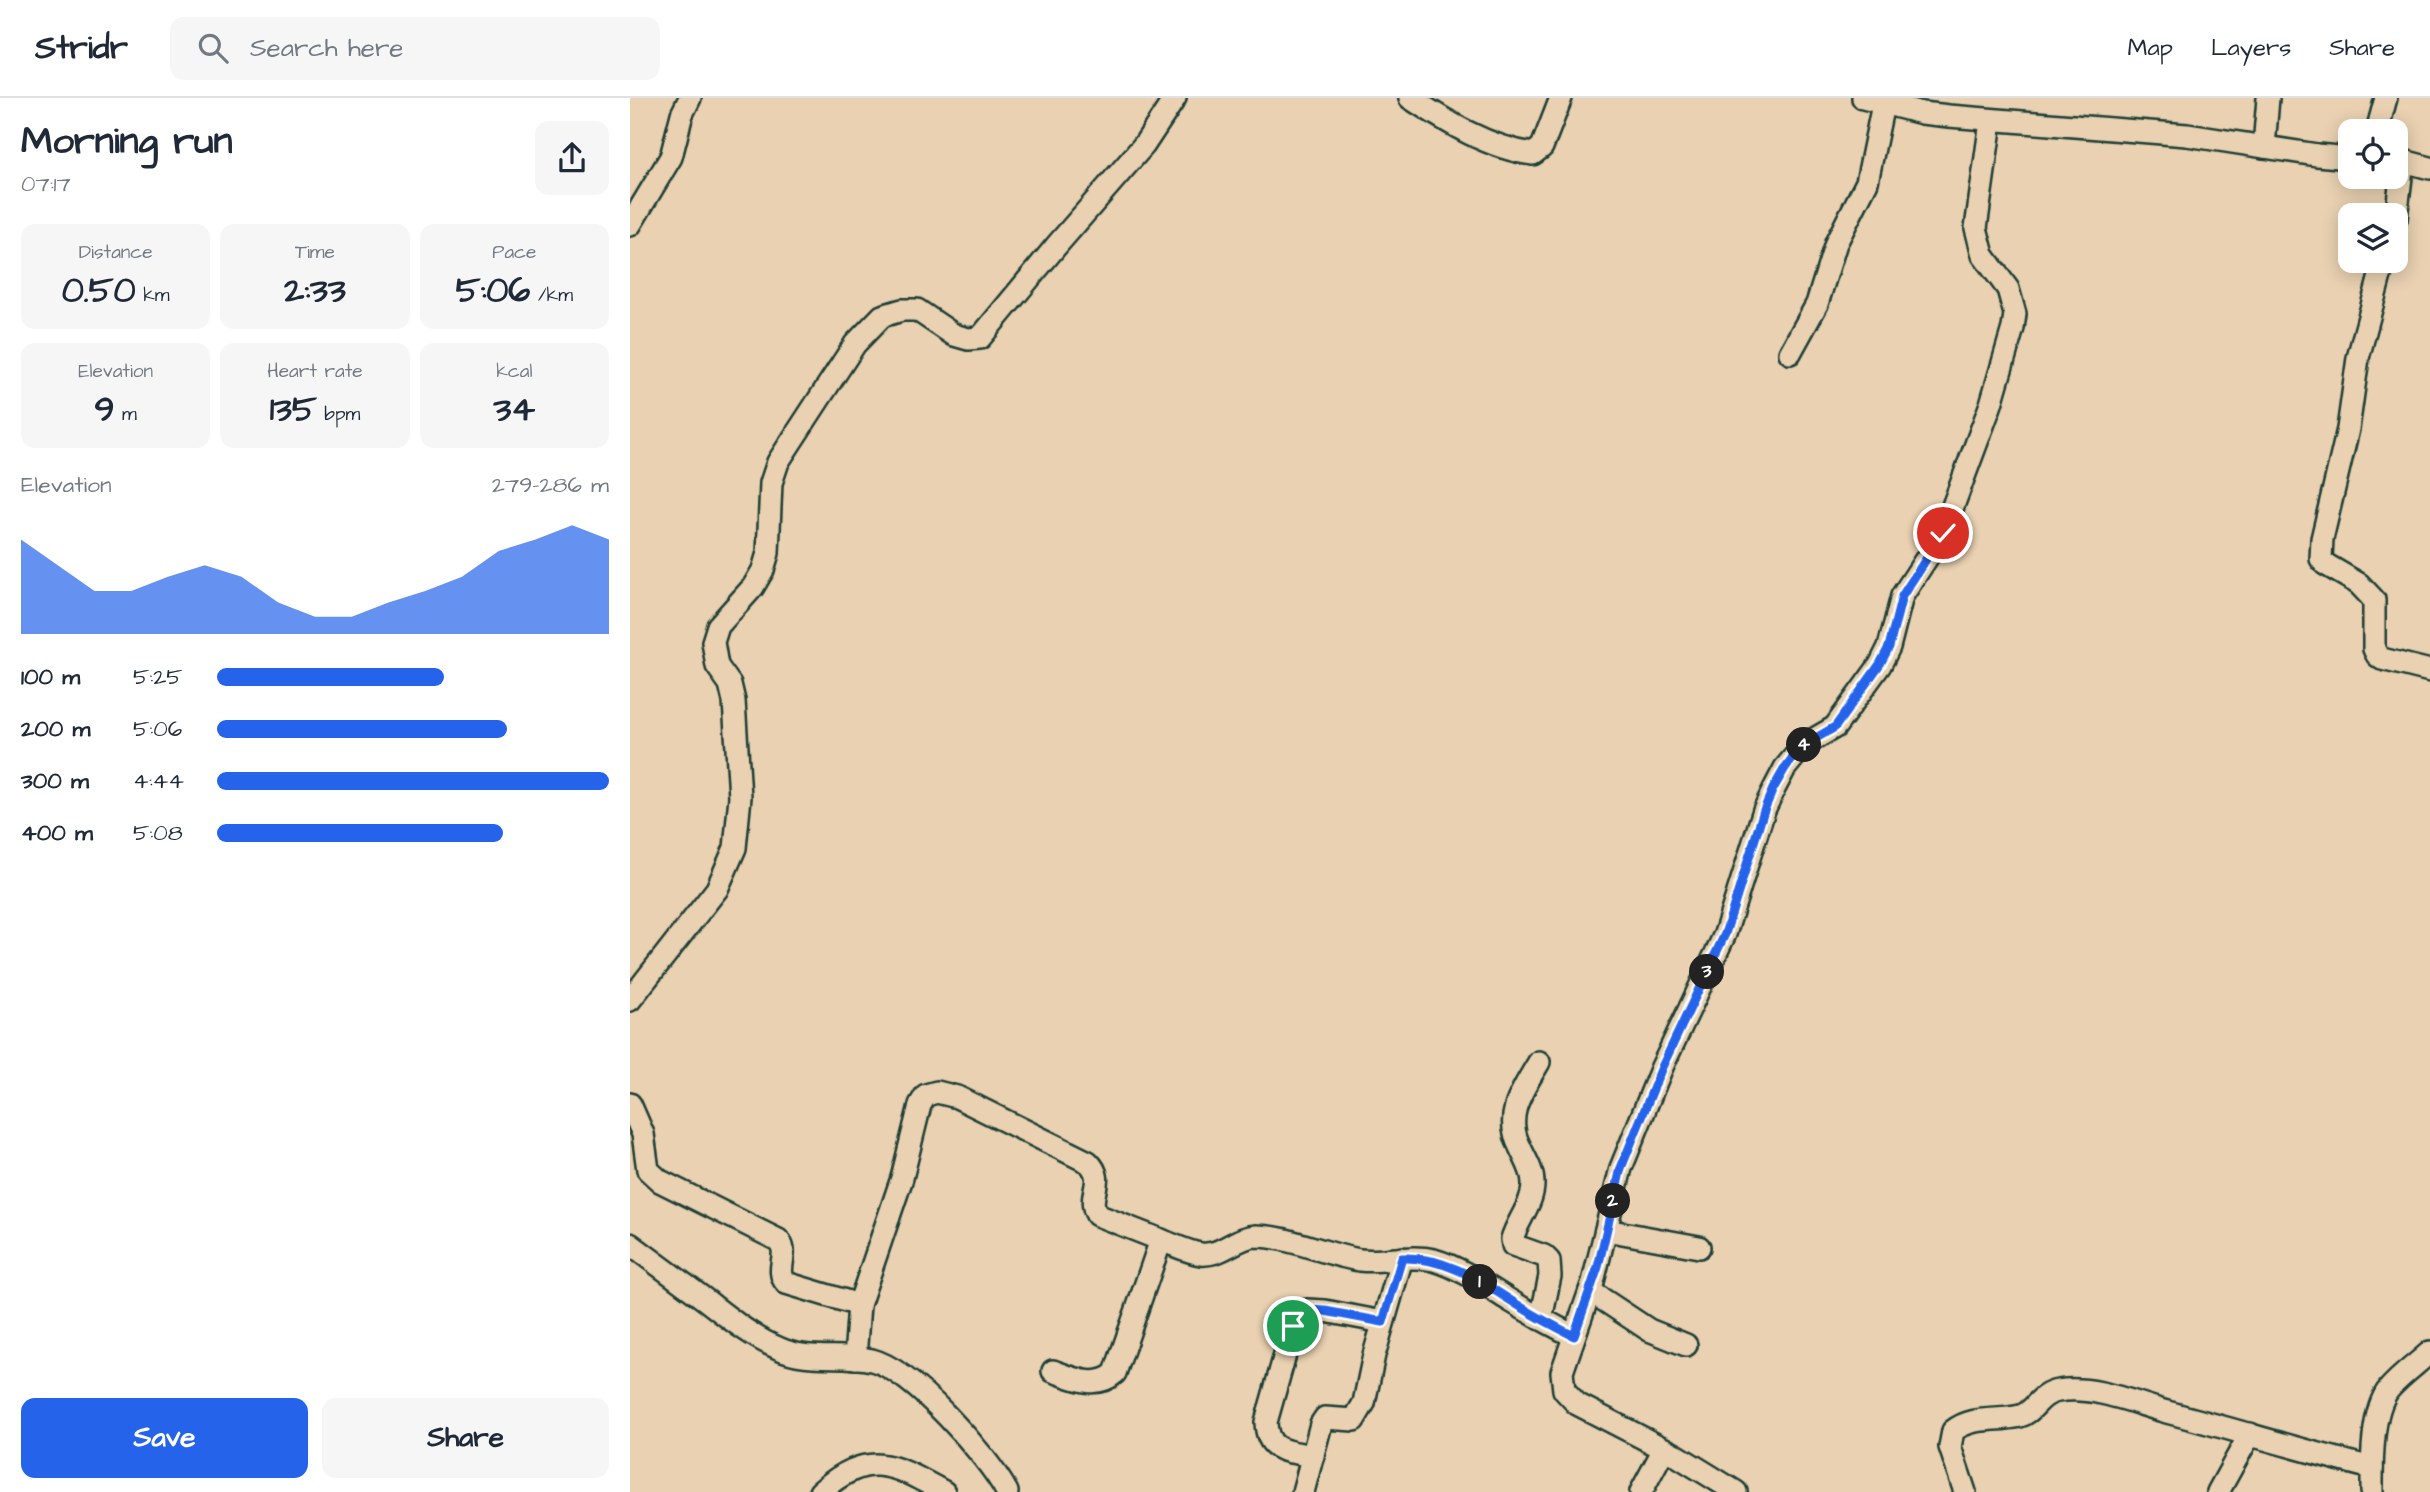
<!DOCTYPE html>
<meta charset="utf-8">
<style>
body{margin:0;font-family:"Architects Daughter",sans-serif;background:#f6f6f7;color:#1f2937;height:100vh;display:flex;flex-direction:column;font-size:26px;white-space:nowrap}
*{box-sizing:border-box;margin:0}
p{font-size:23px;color:#747a83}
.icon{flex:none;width:38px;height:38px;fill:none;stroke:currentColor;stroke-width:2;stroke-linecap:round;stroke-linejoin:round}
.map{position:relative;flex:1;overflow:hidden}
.details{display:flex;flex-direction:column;background:#fff;width:630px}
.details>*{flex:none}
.controls{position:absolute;left:1708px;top:21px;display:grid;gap:14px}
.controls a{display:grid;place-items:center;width:70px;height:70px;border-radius:14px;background:#fff;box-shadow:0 4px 18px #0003;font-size:35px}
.pin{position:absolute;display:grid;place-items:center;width:60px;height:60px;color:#fff;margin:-30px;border:4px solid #fff;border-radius:50%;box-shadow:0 2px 7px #0007}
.km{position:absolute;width:35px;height:35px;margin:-18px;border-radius:50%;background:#222;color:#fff;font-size:19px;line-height:35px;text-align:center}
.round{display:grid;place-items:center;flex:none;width:74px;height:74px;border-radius:14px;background:#f6f6f7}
.overview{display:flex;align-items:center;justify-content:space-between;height:119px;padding:0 21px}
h1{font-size:38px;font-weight:800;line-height:52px}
.figures{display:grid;grid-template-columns:repeat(3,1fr);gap:10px;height:119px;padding:7px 21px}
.figures div{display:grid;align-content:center;border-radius:14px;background:#f6f6f7;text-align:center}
.figures b{font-size:35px;font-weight:800}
.figures small{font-size:19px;font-weight:400}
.figures p{font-size:19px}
.chart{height:196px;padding:14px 21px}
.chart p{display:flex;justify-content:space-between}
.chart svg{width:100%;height:126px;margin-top:7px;fill:#2563eb;opacity:.7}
.cta{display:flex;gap:14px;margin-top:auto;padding:14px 21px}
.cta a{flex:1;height:80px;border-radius:14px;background:#2563eb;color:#fff;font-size:28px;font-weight:800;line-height:80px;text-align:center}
.cta a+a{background:#f6f6f7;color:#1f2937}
ul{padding:0 21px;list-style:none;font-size:23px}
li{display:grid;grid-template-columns:112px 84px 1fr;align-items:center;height:52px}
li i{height:18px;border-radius:9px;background:#2563eb}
header{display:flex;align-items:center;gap:42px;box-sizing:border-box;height:98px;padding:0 35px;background:#fff;border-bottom:2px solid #e0e1e3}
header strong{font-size:33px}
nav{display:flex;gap:38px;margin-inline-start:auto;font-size:24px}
.search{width:490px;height:63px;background:#f6f6f7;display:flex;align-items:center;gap:18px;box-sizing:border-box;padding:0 24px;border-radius:14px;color:#747a83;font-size:26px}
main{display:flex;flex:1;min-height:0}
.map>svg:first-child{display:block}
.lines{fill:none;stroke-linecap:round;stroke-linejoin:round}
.minor-casing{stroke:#1f3d34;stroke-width:26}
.minor{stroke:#e9d1b1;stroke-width:21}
.route-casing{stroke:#fff;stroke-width:14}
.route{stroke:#2563eb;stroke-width:9}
</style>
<header>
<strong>Stridr</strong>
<div class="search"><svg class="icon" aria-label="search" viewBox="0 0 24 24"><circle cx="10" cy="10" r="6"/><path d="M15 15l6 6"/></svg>Search here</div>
<nav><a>Map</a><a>Layers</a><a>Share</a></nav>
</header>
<main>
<section class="details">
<div class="overview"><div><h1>Morning run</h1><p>07:17</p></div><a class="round"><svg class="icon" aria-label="share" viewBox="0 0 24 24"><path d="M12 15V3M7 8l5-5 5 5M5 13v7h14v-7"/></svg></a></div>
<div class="figures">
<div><p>Distance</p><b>0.50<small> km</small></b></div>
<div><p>Time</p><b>2:33</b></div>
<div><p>Pace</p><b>5:06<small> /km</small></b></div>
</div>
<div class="figures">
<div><p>Elevation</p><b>9<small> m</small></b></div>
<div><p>Heart rate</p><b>135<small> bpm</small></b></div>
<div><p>kcal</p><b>34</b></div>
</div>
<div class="chart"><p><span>Elevation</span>279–286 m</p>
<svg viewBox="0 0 160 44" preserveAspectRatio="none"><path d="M0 44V11L10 20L20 29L30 29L40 24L50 20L60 24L70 33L80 38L90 38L100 33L110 29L120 24L130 15L140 11L150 6L160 11V44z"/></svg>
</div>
<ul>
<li><b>100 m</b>5:25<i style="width:58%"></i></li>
<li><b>200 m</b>5:06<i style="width:74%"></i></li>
<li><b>300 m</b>4:44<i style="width:100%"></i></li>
<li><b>400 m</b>5:08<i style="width:73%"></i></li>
</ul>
<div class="cta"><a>Save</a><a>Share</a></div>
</section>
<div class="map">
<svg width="1800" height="1394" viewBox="0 0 1800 1394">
<rect width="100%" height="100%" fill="#e9d1b1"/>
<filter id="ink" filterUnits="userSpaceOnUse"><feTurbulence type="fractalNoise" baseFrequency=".0143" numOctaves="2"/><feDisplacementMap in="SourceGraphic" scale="14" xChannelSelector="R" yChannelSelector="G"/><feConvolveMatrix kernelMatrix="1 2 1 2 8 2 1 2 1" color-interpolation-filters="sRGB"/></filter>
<g filter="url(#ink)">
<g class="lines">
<g class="minor-casing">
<g id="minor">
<path d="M 780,0 C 817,24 858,50 903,56 L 912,49 L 931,0"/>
<polyline points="1233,0 1292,15 1319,18 1557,37 1687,57 1720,60"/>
<polyline points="1747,33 1756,0"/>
<polyline points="1634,49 1638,0"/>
<polyline points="1766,61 1800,70"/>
<polyline points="1766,121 1773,62"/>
<polyline points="0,127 41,59 52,16 60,0"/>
<polyline points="1754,163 1728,260 1718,331 1692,441 1691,461 1695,466 1729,486 1744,502 1744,551 1747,557 1752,561 1800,573"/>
<polyline points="1160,255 1187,206 1206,145 1237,84 1253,6"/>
<polyline points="0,902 87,791 105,750 110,699 104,603 100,586 87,568 83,544 88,528 123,489 133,472 138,455 141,385 148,364 225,246 252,218 272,212 287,212 324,237 338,241 350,240 427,147 514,47 545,0"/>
<path d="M 909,964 C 893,992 873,1017 890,1049 C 895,1061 903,1072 903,1085 C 904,1104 887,1123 882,1141 L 883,1147 L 914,1158 L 919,1163 L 920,1178 L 911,1221"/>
<path d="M 0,1006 L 13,1036 L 18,1072 L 30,1083 L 148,1142 C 161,1155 144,1171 156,1185 L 229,1207"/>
<polyline points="976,1132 1069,1149"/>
<path d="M 0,1146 C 26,1165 51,1184 77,1203 C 99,1220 122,1239 148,1250 C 178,1264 210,1255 242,1262 C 282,1272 358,1358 377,1394"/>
<polyline points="960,1193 1019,1232 1056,1247"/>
<path d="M 225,1260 L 229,1207 L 272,1080 L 290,1007 L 296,997 L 307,994 L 327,999 L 458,1064 C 478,1083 455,1097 467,1117 C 488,1125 510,1134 531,1142 C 544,1147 558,1154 571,1156 C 592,1158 606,1139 626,1138 C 659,1138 696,1157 730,1162 C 755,1165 779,1156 804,1162 C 831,1170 855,1187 879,1202 C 900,1215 922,1227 944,1238"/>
<path d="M 423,1273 C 443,1280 466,1292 485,1275 L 531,1142"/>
<path d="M 683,1358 C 658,1353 637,1355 636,1324 L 663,1228 L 668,1219 L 677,1212 L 695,1213 L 753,1224"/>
<path d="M 190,1394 C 239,1351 263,1366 314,1394"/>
<polyline points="673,1394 691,1326 695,1320 724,1322 734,1305 744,1257 772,1160"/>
<polyline points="1011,1394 1034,1351"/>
<polyline points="1106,1394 1046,1357 947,1306 934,1292 932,1274 963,1184 991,1070 1032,969 1095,836 1134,712 1144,691 1155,670 1174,647 1205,629 1250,567 1259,549 1272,498 1313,435 1361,306 1383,230 1385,216 1378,191 1353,157 1346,130 1361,23"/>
<path d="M 1335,1394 L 1320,1349 L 1323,1333 C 1343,1317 1367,1324 1390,1318 C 1405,1314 1408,1296 1428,1293 C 1464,1287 1504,1305 1537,1314 C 1606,1332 1674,1353 1742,1370"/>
<polyline points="1588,1394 1620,1336"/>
<path d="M 1742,1394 C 1742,1367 1741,1313 1759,1291 C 1770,1278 1787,1266 1800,1254"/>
</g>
</g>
<use href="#minor" class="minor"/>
</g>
</g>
<g class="lines" filter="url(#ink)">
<g class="route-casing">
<path id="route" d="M 663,1228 L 668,1219 L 677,1212 L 695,1213 L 753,1224 L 772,1160 C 817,1158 854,1186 891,1209 C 909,1220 926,1229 944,1238 L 968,1169 L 991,1070 L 1032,969 L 1095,836 L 1134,712 L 1143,691 L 1155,670 L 1167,654 L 1174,647 L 1205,629 L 1250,566 L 1259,549 L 1272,498 L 1313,435"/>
</g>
<use href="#route" class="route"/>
</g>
</svg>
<div class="controls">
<a><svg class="icon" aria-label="locate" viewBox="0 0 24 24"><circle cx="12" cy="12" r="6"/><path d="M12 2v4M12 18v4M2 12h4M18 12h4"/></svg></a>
<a><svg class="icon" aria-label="layers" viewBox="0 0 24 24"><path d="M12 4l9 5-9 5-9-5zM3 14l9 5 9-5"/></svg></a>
</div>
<div class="pin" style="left:663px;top:1228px;background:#1e9e55"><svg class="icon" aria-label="arrive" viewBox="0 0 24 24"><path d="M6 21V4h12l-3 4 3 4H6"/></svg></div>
<div class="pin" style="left:1313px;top:435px;background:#d93025"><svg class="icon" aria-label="check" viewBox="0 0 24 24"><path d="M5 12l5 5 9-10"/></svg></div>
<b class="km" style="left:850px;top:1184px">1</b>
<b class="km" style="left:983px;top:1103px">2</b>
<b class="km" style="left:1077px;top:874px">3</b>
<b class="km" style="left:1174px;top:647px">4</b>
</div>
</main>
